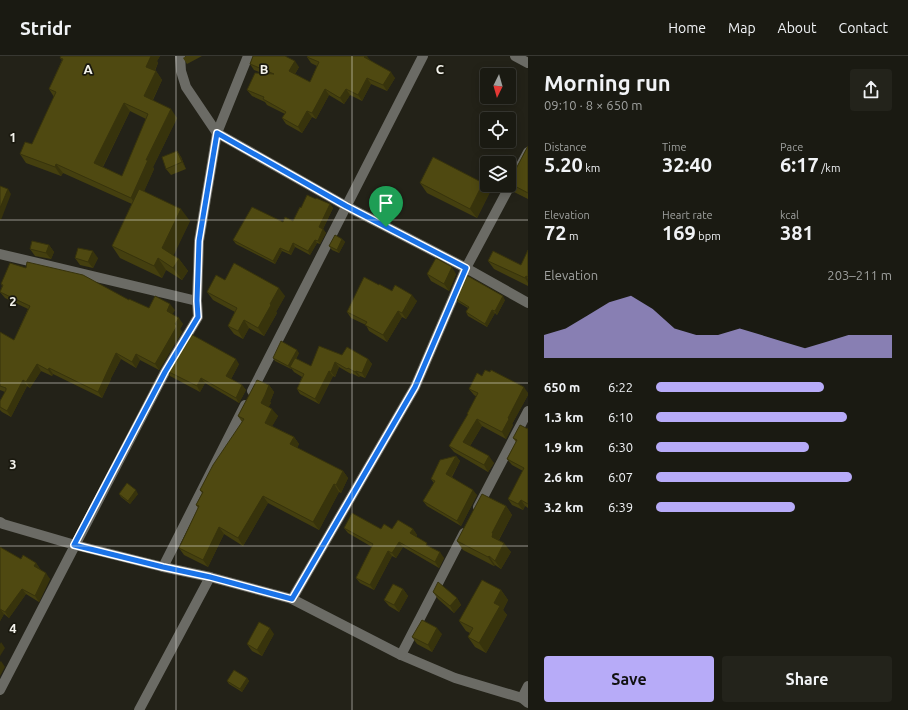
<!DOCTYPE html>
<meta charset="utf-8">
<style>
body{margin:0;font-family:Ubuntu,sans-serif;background:#23231b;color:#f1f3f6;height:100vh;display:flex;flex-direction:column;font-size:15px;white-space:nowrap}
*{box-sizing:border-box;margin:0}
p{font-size:13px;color:#9fa19f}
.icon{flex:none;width:22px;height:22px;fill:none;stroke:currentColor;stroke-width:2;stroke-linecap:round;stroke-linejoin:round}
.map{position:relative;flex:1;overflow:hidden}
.drawer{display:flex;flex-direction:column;background:#1a1a12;width:380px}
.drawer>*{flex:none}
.needle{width:26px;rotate:185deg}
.tools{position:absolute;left:480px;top:12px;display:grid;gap:8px}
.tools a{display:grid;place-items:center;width:36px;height:36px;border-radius:4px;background:#1a1a12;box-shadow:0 2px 10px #0003,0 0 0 1px #383832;font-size:20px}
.pin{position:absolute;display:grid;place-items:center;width:34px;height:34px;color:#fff;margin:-41px -17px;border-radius:50% 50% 50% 0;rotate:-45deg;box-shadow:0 0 4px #0007}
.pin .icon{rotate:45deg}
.round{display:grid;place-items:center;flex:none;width:42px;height:42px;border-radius:4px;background:#23231b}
.head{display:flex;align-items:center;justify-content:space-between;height:68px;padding:0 16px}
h1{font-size:22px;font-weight:600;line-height:30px}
.stats{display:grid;grid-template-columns:repeat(3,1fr);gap:6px;height:68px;padding:4px 16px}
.stats div{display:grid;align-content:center}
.stats b{font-size:20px;font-weight:600}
.stats small{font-size:11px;font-weight:400}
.stats p{font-size:11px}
.chart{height:112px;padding:8px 16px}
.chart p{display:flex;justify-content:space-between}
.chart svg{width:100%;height:72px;margin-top:4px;fill:#b7abf8;opacity:.7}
.button{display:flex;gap:8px;margin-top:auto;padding:8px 16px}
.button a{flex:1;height:46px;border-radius:4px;background:#b7abf8;color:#111;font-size:16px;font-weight:600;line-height:46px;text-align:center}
.button a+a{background:#23231b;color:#f1f3f6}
ul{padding:0 16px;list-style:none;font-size:13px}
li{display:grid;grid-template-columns:64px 48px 1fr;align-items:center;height:30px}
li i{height:10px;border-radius:5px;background:#b7abf8}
header{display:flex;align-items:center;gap:24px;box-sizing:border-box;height:56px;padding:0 20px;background:#1a1a12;border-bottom:1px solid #383832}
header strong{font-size:19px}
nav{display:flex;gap:22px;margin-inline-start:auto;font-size:14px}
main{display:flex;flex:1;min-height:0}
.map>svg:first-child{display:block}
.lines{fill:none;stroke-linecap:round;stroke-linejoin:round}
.minor{stroke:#6b6b65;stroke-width:10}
.tertiary{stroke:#6b6b65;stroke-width:10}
.wall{fill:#443f0f;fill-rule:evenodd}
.shaded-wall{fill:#37330c}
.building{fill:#4f4911;stroke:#37330c;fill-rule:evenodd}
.route-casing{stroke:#fff;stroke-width:8}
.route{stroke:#1a73e8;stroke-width:5}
.grid{fill:none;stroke:#f4f3ec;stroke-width:1;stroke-opacity:0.55}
.grid-label{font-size:13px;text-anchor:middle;font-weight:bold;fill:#f4f3ec;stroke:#1a190f;stroke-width:3.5;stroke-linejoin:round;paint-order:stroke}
</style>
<header>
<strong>Stridr</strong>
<nav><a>Home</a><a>Map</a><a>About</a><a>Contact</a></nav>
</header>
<main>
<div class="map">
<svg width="528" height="654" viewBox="0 0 528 654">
<rect width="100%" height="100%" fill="#232218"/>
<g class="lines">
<g class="minor">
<polyline points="180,0 181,15 186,31 217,77 346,150 466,212 528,247"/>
<polyline points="0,198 197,245 199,185 217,77 248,0"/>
<polyline points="252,335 423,0"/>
<polyline points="478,451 528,355"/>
<polyline points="0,466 3,468 75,489 163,511 210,521 292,543 401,599 455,622 522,642 528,647"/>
<polyline points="163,511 245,349"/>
<polyline points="292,543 415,331 466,212 528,96"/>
<polyline points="401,599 464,477"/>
<polyline points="0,634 165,316 198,261 197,245"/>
<polyline points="522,642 528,630"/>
<polyline points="139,654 210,521"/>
</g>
<polyline class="tertiary" points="515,0 528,7"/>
</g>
<g class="wall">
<path d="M 61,0 L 160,0 L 157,5 L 158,7 L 155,15 L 156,15 L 162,24 L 153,44 L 177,62 L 153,111 L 154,113 L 144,135 L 190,165 L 173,199 L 179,203 L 188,215 L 182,224 L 166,214 L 162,222 L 120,202 L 112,190 L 132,148 L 63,117 L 61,120 L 26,107 L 20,98 L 32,88 L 54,41 L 49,33 L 62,4 L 60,2 ZM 130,55 L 146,63 L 122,120 L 103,111 Z"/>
<polygon points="186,0 202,0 187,8 183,2"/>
<polygon points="307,1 370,4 395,22 387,35 371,28 362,45 350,39 344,48 329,39 316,63 312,61 302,77 286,68 282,62 285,58 267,49 265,46 252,40 247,34 262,17 254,14 250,8 299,11 295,18 310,26 317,10 311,7"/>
<polygon points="528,90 528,143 514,136 509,128 509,126"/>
<polygon points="177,95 181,101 186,113 171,119 166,113"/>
<polygon points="420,127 483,127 490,136 477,162 427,137"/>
<polygon points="316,143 330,148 333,152 323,173 326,177 320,188 317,187 310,199 295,191 291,199 282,195 275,208 236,188 233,184 283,166 293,165"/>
<polygon points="342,183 345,186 339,197 332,194 329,190"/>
<polygon points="49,189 54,196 51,203 35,200 30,193"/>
<polygon points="528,194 528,230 494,213 488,205 521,209"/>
<polygon points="75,202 98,202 93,212 80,209"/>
<polygon points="427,218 456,218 449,235 431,225"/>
<polygon points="225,224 285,240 276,256 277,257 264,280 249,272 243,283 234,278 228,270 235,256 213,244 207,236"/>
<polygon points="1,228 129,244 149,252 175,254 172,258 183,268 180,273 182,276 159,314 140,304 136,312 121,303 111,322 111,323 102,342 53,318 52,320 41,315 30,332 27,330 11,361 2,356 0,354 0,345 5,336 0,334 0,276 14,284 28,253 5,242 0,236 2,230"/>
<polygon points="379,229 417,245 406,263 402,261 387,286 369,275 366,269 351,262 347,256"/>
<polygon points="456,243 505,244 497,259 495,257 487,271 468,260 466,256 468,252 458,246"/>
<polygon points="299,297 296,303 311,310 342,299 368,303 372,308 365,322 360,320 359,321 351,317 351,318 339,311 335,321 333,320 319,348 300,338 297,333 302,321 294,316 291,312 291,313 275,305 273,302"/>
<polygon points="239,308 231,323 242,329 246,334 239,347 205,327 200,336 170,320 167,315"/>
<polygon points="482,320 528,337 528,339 512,368 513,369 506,383 482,370 470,390 494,407 488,416 454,396 449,390 468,358 477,341 474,339 469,333"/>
<polygon points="269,329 274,336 270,346 271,347 268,351 278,360 272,370 294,381 299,388 297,392 343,415 348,422 341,437 339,436 319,474 268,447 243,490 224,478 208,511 184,499 179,492 198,452 196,449 202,437 200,434 242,366 238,360"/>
<polygon points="528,372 528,452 525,450 523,454 512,449 508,443 523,415 512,409 507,403 516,386 513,382"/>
<polygon points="456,400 460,405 452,421 477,439 461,470 427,450 423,445 434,427 431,423"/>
<polygon points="119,438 138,438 130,448 121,441"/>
<polygon points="506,450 512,459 499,484 511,496 501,513 495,509 494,510 463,494 457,485"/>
<polygon points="344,472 413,473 417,479 416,480 444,502 439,512 403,491 396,502 392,500 374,534 360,527 356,522 372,491 348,477"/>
<polygon points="0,491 21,503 36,507 40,513 50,523 39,546 26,538 9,562 4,558 0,565"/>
<polygon points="403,533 408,540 399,556 389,550 384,544"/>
<polygon points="501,534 508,544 503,554 507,559 486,597 475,591 468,581 470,577 466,575 459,565"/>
<polygon points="433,536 457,542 461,549 454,557 438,543"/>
<polygon points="274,578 262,600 252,595 247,588"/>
<polygon points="442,578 432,596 417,588 412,581"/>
<polygon points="247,622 249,625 242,636 229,628 227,625"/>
</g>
<g class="shaded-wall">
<polygon points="151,0 160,0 157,5 158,7 152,20 146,11"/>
<polygon points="365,0 367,0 370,4 369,7 364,1"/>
<polygon points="295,5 299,11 293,21 289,15"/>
<polygon points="156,15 162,24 150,49 144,40"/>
<polygon points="391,16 395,22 387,35 383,29"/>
<polygon points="367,22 371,28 362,45 358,39"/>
<polygon points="325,33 329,39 316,63 312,57"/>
<polygon points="346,33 350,39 344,48 340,42"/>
<polygon points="124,47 130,55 100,116 94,107"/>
<polygon points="171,53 177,62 153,111 154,113 137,151 131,142 146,104"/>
<polygon points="307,55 312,61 302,77 298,71"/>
<polygon points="177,95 181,101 186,113 182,106"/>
<polygon points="56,108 63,117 61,120 55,111"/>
<polygon points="483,127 490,136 477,162 470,153"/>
<polygon points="8,133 11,138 1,164 0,163 0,152"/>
<polygon points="330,148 333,152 322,175 319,171"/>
<polygon points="181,153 190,165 171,205 162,192"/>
<polygon points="323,173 326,177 320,188 318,185"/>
<polygon points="342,183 345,186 339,197 337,194"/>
<polygon points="315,184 317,187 310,199 308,195"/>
<polygon points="293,187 295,191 291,199 289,196"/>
<polygon points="49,189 54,196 51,203 46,197"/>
<polygon points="280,192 282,195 275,208 273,205"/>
<polygon points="93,195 98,202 93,212 88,206"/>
<polygon points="158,202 166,214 162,222 154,210"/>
<polygon points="179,203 188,215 182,224 173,212"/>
<polygon points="452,211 456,218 449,235 444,228"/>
<polygon points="526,220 528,223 528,227 525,222"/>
<polygon points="279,232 285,240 276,256 277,257 264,280 258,272 270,248"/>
<polygon points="412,239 417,245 410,257 406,251"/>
<polygon points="503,240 505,244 497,259 495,255"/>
<polygon points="170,248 175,254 171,261 167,255"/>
<polygon points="405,250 410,257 406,263 402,257"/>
<polygon points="492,254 495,257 487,271 485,268"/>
<polygon points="398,255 402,261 387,286 383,279"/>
<polygon points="179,262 183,268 180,273 182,276 159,314 155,308"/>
<polygon points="244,264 249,272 243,283 238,275"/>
<polygon points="297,294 299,297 291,313 288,310"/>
<polygon points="116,297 121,303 111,322 111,323 102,342 98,336 107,316"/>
<polygon points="136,298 140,304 136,312 132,306"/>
<polygon points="236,303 239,308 230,325 226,320"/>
<polygon points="368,303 372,308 365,322 362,317"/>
<polygon points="335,306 339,311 335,321 331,316"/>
<polygon points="37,308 41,315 30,332 26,326"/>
<polygon points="49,312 53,318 52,320 48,314"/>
<polygon points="329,315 333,320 319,348 315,343"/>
<polygon points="356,315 360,320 359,321 355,316"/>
<polygon points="201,322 205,327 200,336 197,330"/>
<polygon points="23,324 27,330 11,361 7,355"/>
<polygon points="242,329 246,334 239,347 236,342"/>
<polygon points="269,329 274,336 270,346 271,347 267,354 261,347"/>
<polygon points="524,331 528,337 528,339 512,368 513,369 506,383 502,376 508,362"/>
<polygon points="272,353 278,360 270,374 265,367"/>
<polygon points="477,363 482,370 468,393 463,386"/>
<polygon points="294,381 299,388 295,395 290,388"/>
<polygon points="456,400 460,405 450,423 446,418"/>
<polygon points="489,400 494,407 488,416 484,409"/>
<polygon points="343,415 348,422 341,437 336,429"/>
<polygon points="334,428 339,436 319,474 313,466"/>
<polygon points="136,434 138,438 130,448 128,445"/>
<polygon points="473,434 477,439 461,470 457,465"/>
<polygon points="263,440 268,447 243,490 238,482"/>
<polygon points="521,444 525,450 523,454 518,448"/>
<polygon points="506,450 512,459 498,485 492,481 492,477"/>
<polygon points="219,471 224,478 208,511 203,504"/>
<polygon points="413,473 417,479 414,483 410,477"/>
<polygon points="399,486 403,491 396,502 392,497"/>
<polygon points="504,487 511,496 501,513 495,505"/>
<polygon points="388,495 392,500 374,534 370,529"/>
<polygon points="440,496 444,502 439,512 435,506"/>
<polygon points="489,500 495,509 494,510 488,501"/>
<polygon points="36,507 40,513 38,516 34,510"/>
<polygon points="46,517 50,523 39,546 35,540"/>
<polygon points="22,533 26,538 9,562 5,556"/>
<polygon points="403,533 408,540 399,556 394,549"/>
<polygon points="501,534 508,544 503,554 507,559 486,597 479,587 494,547"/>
<polygon points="457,542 461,549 454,557 450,550"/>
<polygon points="0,553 4,558 0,565"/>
<polygon points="270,572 274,578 262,600 257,594"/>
<polygon points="437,572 442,578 432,596 428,589"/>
<polygon points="1,586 5,592 0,600 0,588"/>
<polygon points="1,605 5,611 0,620 0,606"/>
<polygon points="247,622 249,625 242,636 240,633"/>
</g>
<g class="building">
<path d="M 61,0 L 151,0 L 146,11 L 156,15 L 144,40 L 171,53 L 146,104 L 148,104 L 131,142 L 56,108 L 55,111 L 20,98 L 25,86 L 32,88 L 56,36 L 49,33 L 63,3 L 60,2 ZM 124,47 L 148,58 L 122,120 L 94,107 Z"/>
<polygon points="253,0 285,0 295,5 289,15 310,26 319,6 307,1 308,0 365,0 364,1 391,16 383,29 367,22 358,39 346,33 340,42 325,33 312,57 307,55 298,71 282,62 286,56 263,43 264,41 247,34 255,17 274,18 250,8"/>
<polygon points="528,90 528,137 509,127 509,126"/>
<polygon points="177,95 182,106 166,113 162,101"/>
<polygon points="433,101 483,127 470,153 420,127"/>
<polygon points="0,130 8,133 0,152"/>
<polygon points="139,133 181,153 162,192 179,203 173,212 158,202 154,210 112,190"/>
<polygon points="307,139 316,143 316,142 330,148 319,171 323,173 318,185 315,184 308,195 293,187 289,196 280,192 273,205 233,184 252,151 283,166 285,161 293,165 300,151 301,152"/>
<polygon points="335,179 342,183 337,194 329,190"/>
<polygon points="32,185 49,189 46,197 30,193"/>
<polygon points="78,192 93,195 88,206 75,202"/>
<polygon points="528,194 528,221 526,220 525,222 488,205 493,195 521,209"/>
<polygon points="436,202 452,211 444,228 427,218"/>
<polygon points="27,206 83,219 129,244 129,243 149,252 155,240 170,248 167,255 179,262 175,268 177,270 155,308 136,298 132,306 116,297 107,316 98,336 49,312 48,314 37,308 26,326 23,324 7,355 0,351 0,345 6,334 6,332 0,330 0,276 14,284 30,250 0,236 3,229 1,228 10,207 26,212"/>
<polygon points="234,207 279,232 270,248 271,249 258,272 244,264 238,275 228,270 237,252 207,236 216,219 225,224"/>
<polygon points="466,219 503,240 495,255 492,254 485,268 466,256 469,251 456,243"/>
<polygon points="364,221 379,229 379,228 392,235 395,229 412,239 402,257 398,255 383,279 365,269 367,266 347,256"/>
<polygon points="189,277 236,303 226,320 242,329 236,342 201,322 197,330 167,315"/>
<polygon points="281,285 297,294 288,310 273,302"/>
<polygon points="319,290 342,299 347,291 368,303 362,317 356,315 355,316 348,312 347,313 335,306 331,316 329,315 315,343 297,333 304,318 290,311 295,302 311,310"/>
<polygon points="485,314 490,316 491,314 524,331 508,362 509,363 502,376 477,363 463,386 489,400 484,409 449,390 468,358 467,358 478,337 469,333 477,317 482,320"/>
<polygon points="257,324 269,329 265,339 261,347 272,353 265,367 294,381 290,388 343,415 336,429 334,428 313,466 263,440 238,482 219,471 203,504 179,492 199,450 196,449 203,436 200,434 213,409 244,363 238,360"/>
<polygon points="520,369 528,373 528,372 528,448 521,444 518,448 508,443 524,412 507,403 517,384 513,382"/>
<polygon points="456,400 446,418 473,434 457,465 423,445 435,425 431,423 440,404"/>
<polygon points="127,427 136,434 128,445 119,438"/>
<polygon points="482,438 506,450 492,477 493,477 492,481 504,487 495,505 489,500 488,501 457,485"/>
<polygon points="352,457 381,473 384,468 392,473 398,464 413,473 410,477 427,487 426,489 440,496 435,506 399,486 392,497 388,495 370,529 356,522 373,488 344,472"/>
<polygon points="0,491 21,503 23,499 36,507 34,510 46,517 35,540 22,533 5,556 0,553"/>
<polygon points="482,524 501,534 494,547 500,550 479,587 468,581 473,572 459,565"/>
<polygon points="438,526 457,542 450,550 433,536"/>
<polygon points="393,528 403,533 394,549 384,544"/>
<polygon points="422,564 437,572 428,589 412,581"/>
<polygon points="259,566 270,572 257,594 247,588"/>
<polygon points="234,614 247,622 240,633 227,625"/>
</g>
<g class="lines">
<g class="route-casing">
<polygon id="route" points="217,77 346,150 466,212 415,331 292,543 210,521 163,511 74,489 165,316 198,261 197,245 199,185"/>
</g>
<use href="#route" class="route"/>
</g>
<path class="grid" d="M 176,0 L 176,654M 352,0 L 352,654M 0,164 L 528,164M 0,327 L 528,327M 0,490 L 528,490"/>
<g class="grid-label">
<text x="88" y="18">A</text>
<text x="264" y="18">B</text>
<text x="440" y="18">C</text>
<text x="13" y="86">1</text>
<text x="13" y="250">2</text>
<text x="13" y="413">3</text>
<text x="13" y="577">4</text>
</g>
</svg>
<div class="tools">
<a><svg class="needle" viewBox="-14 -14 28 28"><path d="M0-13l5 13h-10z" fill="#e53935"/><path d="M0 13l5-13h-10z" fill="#9fa19f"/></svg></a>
<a><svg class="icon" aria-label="locate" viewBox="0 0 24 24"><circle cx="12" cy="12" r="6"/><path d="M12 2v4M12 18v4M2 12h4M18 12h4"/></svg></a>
<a><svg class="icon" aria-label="layers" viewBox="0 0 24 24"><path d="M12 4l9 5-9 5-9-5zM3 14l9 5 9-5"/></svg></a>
</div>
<div class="pin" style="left:386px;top:171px;background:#1e9e55"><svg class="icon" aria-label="arrive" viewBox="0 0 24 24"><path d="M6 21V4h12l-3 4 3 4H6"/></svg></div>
</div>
<section class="drawer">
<div class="head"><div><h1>Morning run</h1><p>09:10 · 8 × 650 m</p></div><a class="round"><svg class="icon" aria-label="share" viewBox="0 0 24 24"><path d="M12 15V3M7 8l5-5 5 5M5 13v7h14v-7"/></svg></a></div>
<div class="stats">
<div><p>Distance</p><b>5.20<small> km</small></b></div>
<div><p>Time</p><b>32:40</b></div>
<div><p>Pace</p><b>6:17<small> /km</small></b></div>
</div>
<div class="stats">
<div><p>Elevation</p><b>72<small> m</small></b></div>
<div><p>Heart rate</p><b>169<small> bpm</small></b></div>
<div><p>kcal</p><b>381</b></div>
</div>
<div class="chart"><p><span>Elevation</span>203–211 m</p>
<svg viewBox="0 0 160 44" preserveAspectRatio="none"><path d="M0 44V30L10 26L20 18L30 10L40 6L50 14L60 26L70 30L80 30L90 26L100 30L110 34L120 38L130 34L140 30L150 30L160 30V44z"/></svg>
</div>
<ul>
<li><b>650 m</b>6:22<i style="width:71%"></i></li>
<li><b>1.3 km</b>6:10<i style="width:81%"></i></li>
<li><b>1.9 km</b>6:30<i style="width:65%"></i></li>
<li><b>2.6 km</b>6:07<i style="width:83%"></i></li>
<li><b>3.2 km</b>6:39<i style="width:59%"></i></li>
</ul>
<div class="button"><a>Save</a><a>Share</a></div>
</section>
</main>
